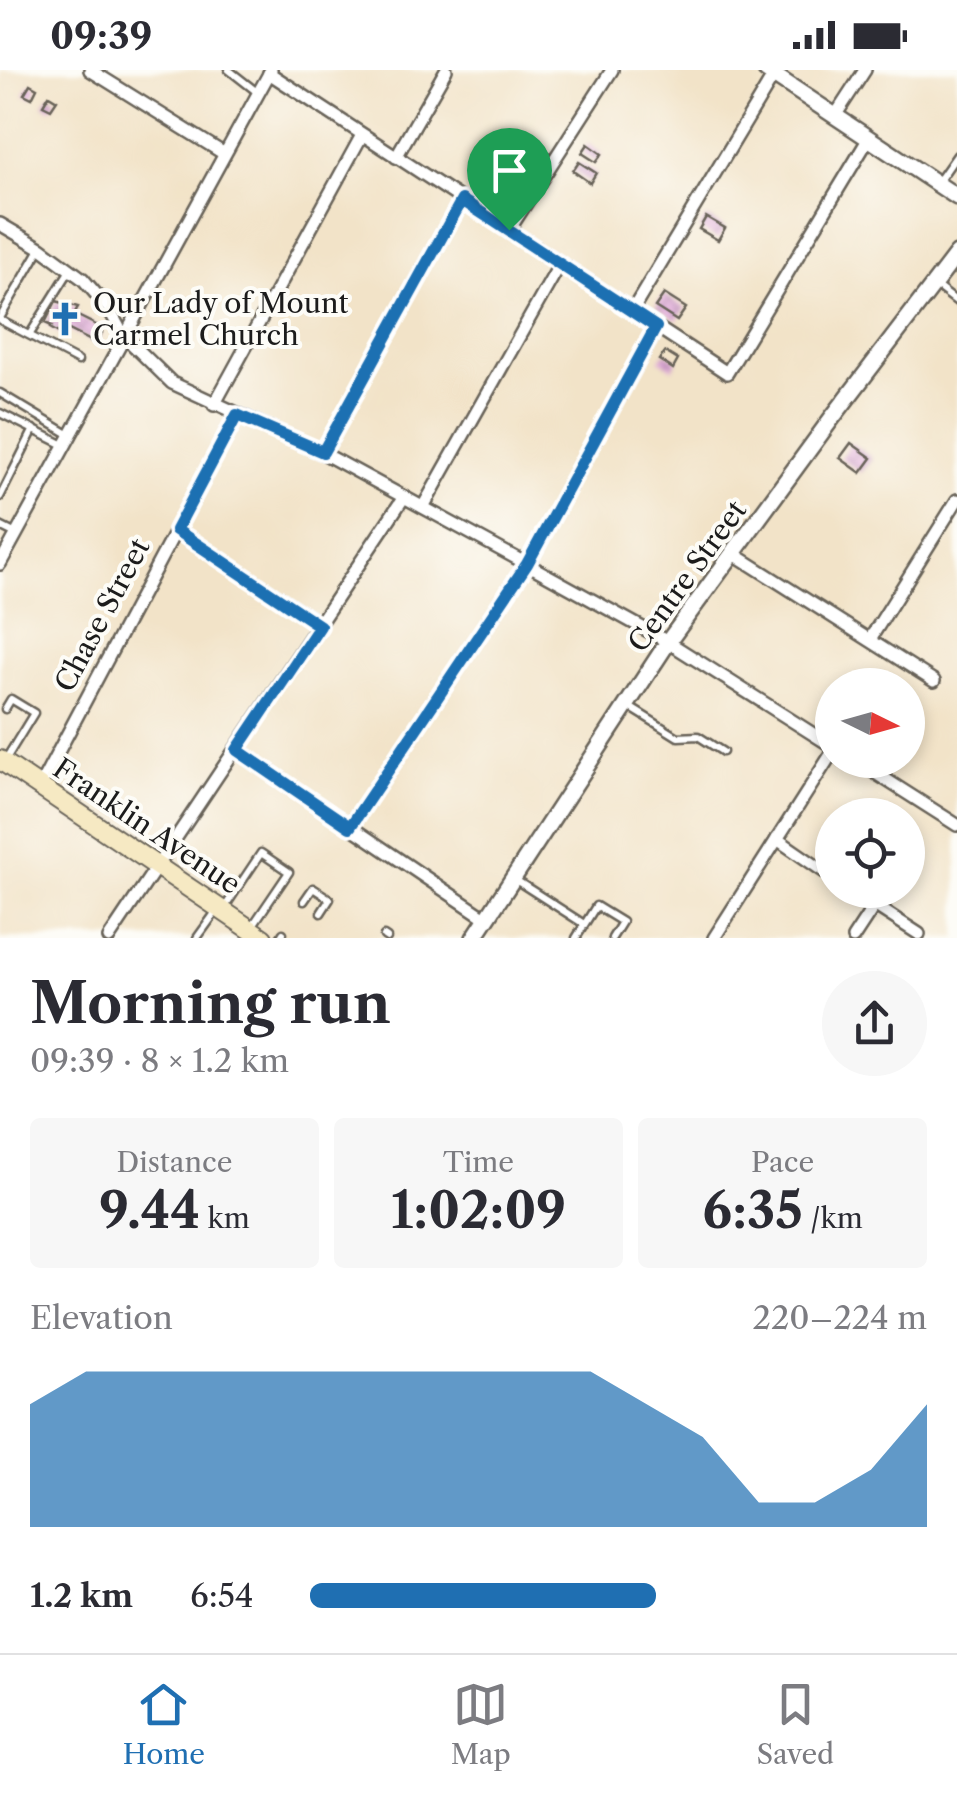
<!DOCTYPE html>
<meta charset="utf-8">
<style>
body{margin:0;font-family:"Libre Caslon Text",serif;background:#f7f7f7;color:#2b2b33;height:100vh;display:flex;flex-direction:column;font-size:38px;white-space:nowrap}
*{box-sizing:border-box;margin:0}
p{font-size:32px;color:#7c7c81}
.icon{flex:none;width:55px;height:55px;fill:none;stroke:currentColor;stroke-width:2;stroke-linecap:round;stroke-linejoin:round}
.map{position:relative;height:868px;overflow:hidden}
.panel{display:flex;flex-direction:column;background:#fff;flex:1}
.panel>*{flex:none}
.needle{width:65px;rotate:95deg}
.controls{position:absolute;left:815px;top:598px;display:grid;gap:20px}
.controls a{display:grid;place-items:center;width:110px;height:110px;border-radius:50%;background:#fff;box-shadow:0 5px 15px #0003;font-size:50px}
.pin{position:absolute;display:grid;place-items:center;width:85px;height:85px;color:#fff;margin:-102px -42px;border-radius:50% 50% 50% 0;rotate:-45deg;box-shadow:0 0 10px #0007}
.pin .icon{rotate:45deg}
.round{display:grid;place-items:center;flex:none;width:105px;height:105px;border-radius:52px;background:#f7f7f7}
.headline{display:flex;align-items:center;justify-content:space-between;height:170px;padding:0 30px}
h1{font-size:55px;font-weight:700;line-height:75px}
.figures{display:grid;grid-template-columns:repeat(3,1fr);gap:15px;height:170px;padding:10px 30px}
.figures div{display:grid;align-content:center;border-radius:10px;background:#f7f7f7;text-align:center}
.figures b{font-size:50px;font-weight:700}
.figures small{font-size:28px;font-weight:400}
.figures p{font-size:28px}
.chart{height:280px;padding:20px 30px}
.chart p{display:flex;justify-content:space-between}
.chart svg{width:100%;height:180px;margin-top:10px;fill:#1f6fb2;opacity:.7}
ul{padding:0 30px;list-style:none;font-size:32px}
li{display:grid;grid-template-columns:160px 120px 1fr;align-items:center;height:75px}
li i{height:25px;border-radius:12px;background:#1f6fb2}
.status{display:flex;justify-content:space-between;align-items:center;height:70px;padding:0 50px;background:#fff;direction:ltr}
.status svg{height:28px;fill:currentColor}
.tab-bar{display:flex;justify-content:space-around;align-items:center;height:140px;border-top:2px solid #e1e1e2;background:#fff;font-size:28px;color:#7c7c81}
.tab-bar a{display:grid;justify-items:center;gap:5px}
.tab-bar .active{color:#1f6fb2}
.map>svg:first-child{display:block}
.building{fill:url(#building-cross-hatch)}
.lines{fill:none;stroke-linecap:round;stroke-linejoin:round}
.service-casing{stroke:#676258;stroke-width:11}
.minor-casing{stroke:#676258;stroke-width:16}
.tertiary-casing{stroke:#676258;stroke-width:20}
.secondary-casing{stroke:#676258;stroke-width:22}
.service{stroke:#fff;stroke-width:6}
.minor{stroke:#fff;stroke-width:11}
.tertiary{stroke:#fff;stroke-width:15}
.secondary{stroke:#f6e9c3;stroke-width:18}
.route-casing{stroke:#fff;stroke-width:20}
.route{stroke:#1f6fb2;stroke-width:12}
.labels{text-anchor:middle;dominant-baseline:central;stroke-width:8;stroke-linejoin:round;paint-order:stroke}
.poi-label{font-size:28px;fill:#1c1c1c;stroke:#fdfcf7;text-anchor:start}
.street-label{font-size:28px;fill:#1c1c1c;stroke:#fdfcf7}
</style>
<div class="status"><b>09:39</b><svg viewBox="0 0 49 12"><path d="M0 12V9h3v3zM5 12V6h3v6zM10 12V3h3v9zM15 12V0h3v12zM26 1h20v11H26zM47 4h2v5h-2z"/></svg></div>
<div class="map">
<svg width="957" height="868" viewBox="0 0 957 868">
<defs>
<pattern id="building-cross-hatch" width="8" height="8" patternUnits="userSpaceOnUse" patternTransform="scale(2.5)"><rect width="8" height="8" fill="#e0acd8"/><path d="M0 0l8 8M0 8l8-8" fill="none" stroke="#c093b9"/></pattern>
</defs>
<rect width="100%" height="100%" fill="#fdfcf7"/>
<filter id="ink" filterUnits="userSpaceOnUse"><feTurbulence type="fractalNoise" baseFrequency=".01" numOctaves="2"/><feDisplacementMap in="SourceGraphic" scale="20" xChannelSelector="R" yChannelSelector="G"/><feConvolveMatrix kernelMatrix="1 2 1 2 8 2 1 2 1" color-interpolation-filters="sRGB"/></filter>
<filter id="wash" filterUnits="userSpaceOnUse"><feTurbulence type="fractalNoise" baseFrequency=".0048" numOctaves="4" result="noise"/><feDisplacementMap in="SourceGraphic" scale="40" xChannelSelector="R" yChannelSelector="G"/><feGaussianBlur stdDeviation="2.25" result="paint"/><feColorMatrix in="noise" values="0 0 0 0 0 0 0 0 0 0 0 0 0 0 0 0 0 1.4 0 .05"/><feComposite in="paint" operator="in"/></filter>
<g filter="url(#wash)">
<rect width="100%" height="100%" fill="#f2e3c8"/>
<g id="blocks">
<g class="building">
<polygon points="30,14 37,18 32,28 24,24"/>
<polygon points="49,25 57,30 51,39 43,35"/>
<polygon points="588,74 602,84 596,92 582,83"/>
<polygon points="579,92 596,103 590,113 573,101"/>
<polygon points="706,147 725,158 718,170 699,159"/>
<polygon points="664,224 686,238 677,251 655,237"/>
<polygon points="56,231 78,237 74,244 100,257 98,261 102,263 98,271 94,269 93,272 67,259 64,266 50,258 52,256 45,253"/>
<polygon points="665,282 678,290 673,299 659,290"/>
<polygon points="851,373 872,388 861,403 840,388"/>
</g>
</g>
</g>
<g filter="url(#ink)">
<use href="#blocks" fill-opacity="0" stroke="#676258" stroke-width="2.5"/>
<g class="lines">
<g class="service-casing">
<g id="service">
<polyline points="229,0 257,22"/>
<polyline points="938,112 957,85"/>
<polyline points="935,215 957,232"/>
<polyline points="0,248 40,179"/>
<polyline points="0,250 78,291"/>
<polyline points="30,264 70,200"/>
<polyline points="0,323 70,365"/>
<polyline points="0,343 64,375"/>
<polyline points="0,427 34,359"/>
<polyline points="0,456 16,464"/>
<polyline points="628,636 678,667 698,666 723,682"/>
<polyline points="4,692 34,643 11,629 5,639"/>
<polyline points="514,809 584,854"/>
<polyline points="304,831 313,818 330,829 321,843"/>
<polyline points="225,837 261,783 289,802 251,858"/>
<polyline points="384,866 387,868"/>
<polyline points="197,868 218,839"/>
<polyline points="280,868 283,863"/>
<polyline points="576,868 596,836 622,852 612,868"/>
</g>
</g>
<g class="minor-casing">
<g id="minor">
<polyline points="90,0 223,83"/>
<polyline points="269,3 727,303 869,68"/>
<polyline points="835,46 865,0"/>
<polyline points="396,87 446,0"/>
<polyline points="0,154 41,178 83,209 109,239 123,265 172,313 323,383 527,494 668,572 832,676"/>
<polyline points="509,160 612,0"/>
<polyline points="632,241 774,5"/>
<polyline points="214,335 362,65"/>
<polyline points="323,383 462,130"/>
<polyline points="423,437 560,194"/>
<polyline points="176,460 320,555"/>
<polyline points="734,484 934,611"/>
<polyline points="0,494 271,0"/>
<polyline points="870,569 957,430"/>
<polyline points="237,680 487,849"/>
<polyline points="855,690 957,755"/>
<polyline points="40,716 237,345"/>
<polyline points="350,757 527,494 657,257"/>
<polyline points="777,769 832,807"/>
<polyline points="851,820 919,864"/>
<polyline points="109,868 404,427"/>
<polyline points="714,868 832,683"/>
<polyline points="853,868 874,836"/>
</g>
</g>
<g class="tertiary-casing">
<g id="tertiary">
<polyline points="766,0 957,127"/>
<polyline points="474,868 668,572 832,348 957,184"/>
</g>
</g>
<g class="secondary-casing">
<polyline id="secondary" points="0,690 263,868"/>
</g>
<use href="#service" class="service"/>
<use href="#minor" class="minor"/>
<use href="#tertiary" class="tertiary"/>
<use href="#secondary" class="secondary"/>
</g>
</g>
<g class="lines" filter="url(#ink)">
<g class="route-casing">
<polygon id="route" points="462,130 656,257 527,494 350,757 237,680 320,556 176,460 237,345 323,382"/>
</g>
<use href="#route" class="route"/>
</g>
<defs>
<g id="church-bare" transform="scale(2.7)"><path d="M-1.2-6h2.4v3.5h3.3v2.4h-3.3V6h-2.4V-.1h-3.3v-2.4h3.3Z" fill="#1f6fb2" stroke="#fdfcf7" stroke-width="2.5" paint-order="stroke"/></g>
</defs>
<g fill-rule="evenodd">
<use href="#church-bare" x="65" y="249"/>
</g>
<g class="labels">
<g class="poi-label">
<text x="93" y="233">Our Lady of Mount<tspan x="93" dy="32">Carmel Church</tspan></text>
</g>
<g class="street-label">
<text transform="translate(687 506) rotate(-54)">Centre Street</text>
<text transform="translate(102 545) rotate(-62)">Chase Street</text>
<text transform="translate(147 756) rotate(34)">Franklin Avenue</text>
</g>
</g>
</svg>
<div class="controls">
<a><svg class="needle" viewBox="-14 -14 28 28"><path d="M0-13l5 13h-10z" fill="#e53935"/><path d="M0 13l5-13h-10z" fill="#7c7c81"/></svg></a>
<a><svg class="icon" aria-label="locate" viewBox="0 0 24 24"><circle cx="12" cy="12" r="6"/><path d="M12 2v4M12 18v4M2 12h4M18 12h4"/></svg></a>
</div>
<div class="pin" style="left:509px;top:160px;background:#1e9e55"><svg class="icon" aria-label="arrive" viewBox="0 0 24 24"><path d="M6 21V4h12l-3 4 3 4H6"/></svg></div>
</div>
<section class="panel">
<div class="headline"><div><h1>Morning run</h1><p>09:39 · 8 × 1.2 km</p></div><a class="round"><svg class="icon" aria-label="share" viewBox="0 0 24 24"><path d="M12 15V3M7 8l5-5 5 5M5 13v7h14v-7"/></svg></a></div>
<div class="figures">
<div><p>Distance</p><b>9.44<small> km</small></b></div>
<div><p>Time</p><b>1:02:09</b></div>
<div><p>Pace</p><b>6:35<small> /km</small></b></div>
</div>
<div class="chart"><p><span>Elevation</span>220–224 m</p>
<svg viewBox="0 0 160 44" preserveAspectRatio="none"><path d="M0 44V14L10 6L20 6L30 6L40 6L50 6L60 6L70 6L80 6L90 6L100 6L110 14L120 22L130 38L140 38L150 30L160 14V44z"/></svg>
</div>
<ul>
<li><b>1.2 km</b>6:54<i style="width:56%"></i></li>
</ul>
</section>
<nav class="tab-bar">
<a class="active"><svg class="icon" aria-label="home" viewBox="0 0 24 24"><path d="M3 11l9-7 9 7M6 9v11h12V9"/></svg>Home</a>
<a><svg class="icon" aria-label="map" viewBox="0 0 24 24"><path d="M3 6l6-2 6 2 6-2v14l-6 2-6-2-6 2zM9 4v14M15 6v14"/></svg>Map</a>
<a><svg class="icon" aria-label="saved" viewBox="0 0 24 24"><path d="M7 4h10v16l-5-4-5 4z"/></svg>Saved</a>
</nav>
